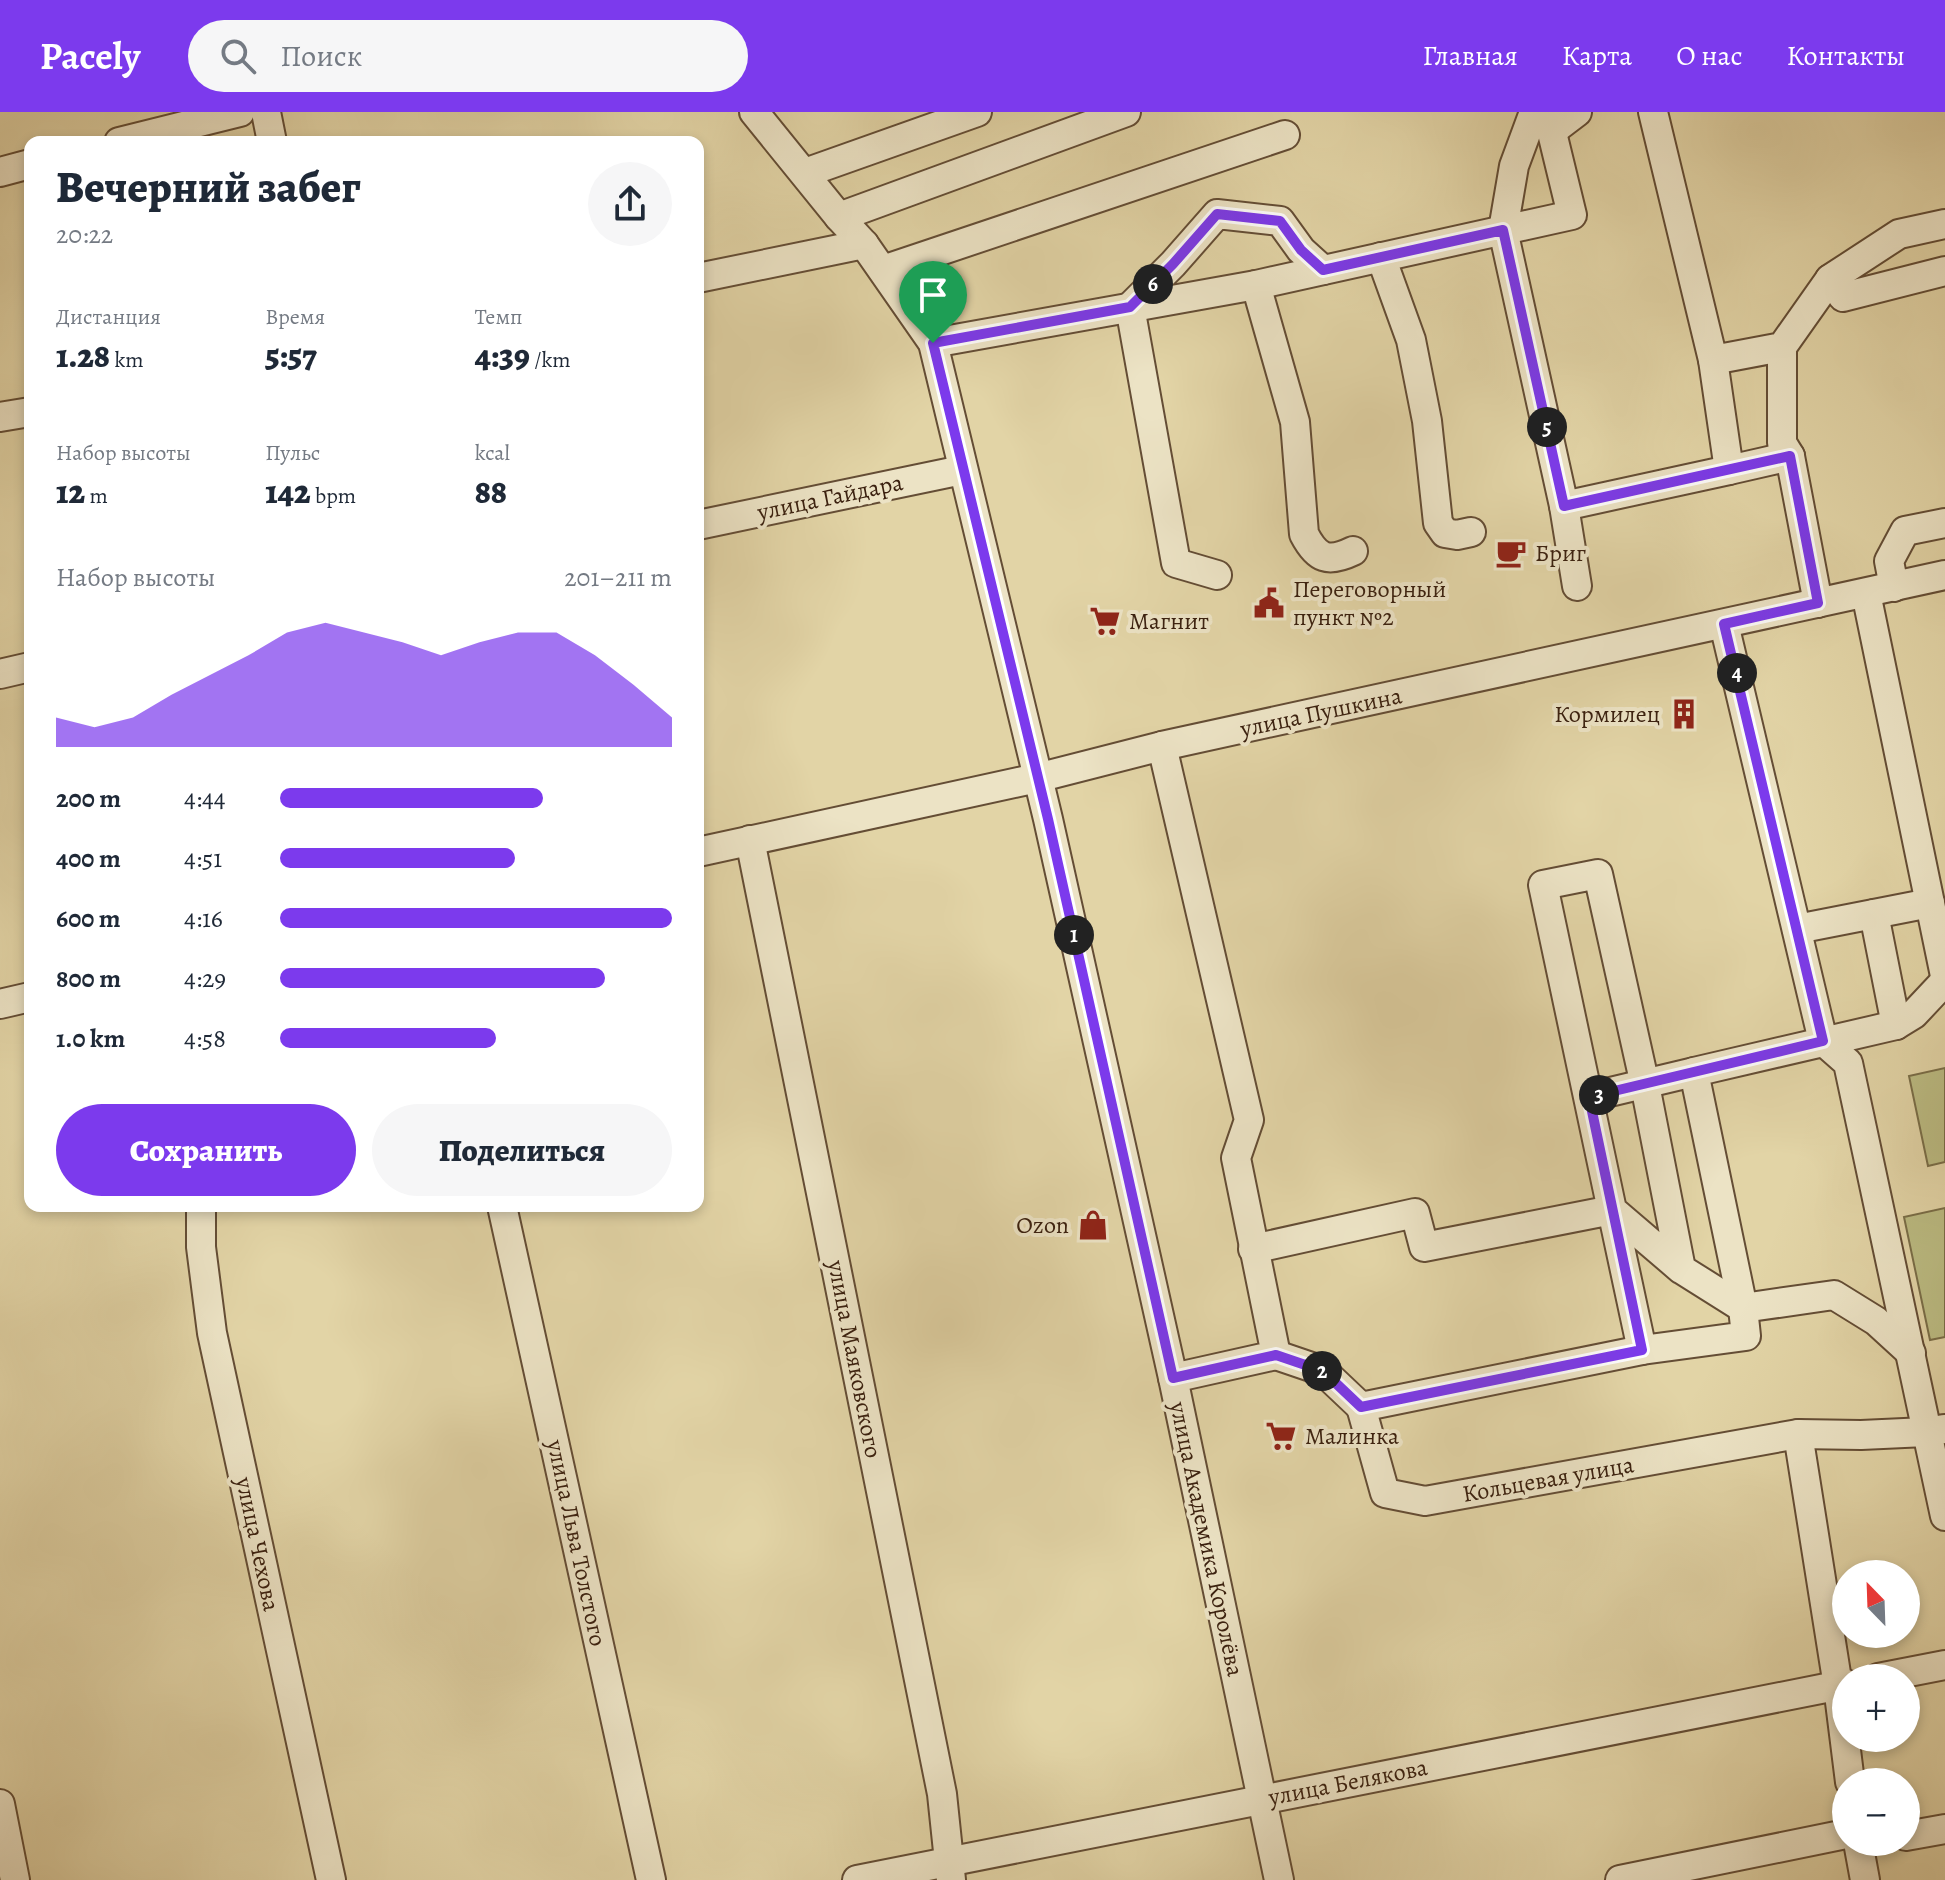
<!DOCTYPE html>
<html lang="ru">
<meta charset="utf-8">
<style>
body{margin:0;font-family:Alegreya,serif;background:#f6f6f7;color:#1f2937;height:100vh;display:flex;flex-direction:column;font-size:30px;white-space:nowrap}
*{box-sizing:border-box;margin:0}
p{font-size:26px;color:#747a83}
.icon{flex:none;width:44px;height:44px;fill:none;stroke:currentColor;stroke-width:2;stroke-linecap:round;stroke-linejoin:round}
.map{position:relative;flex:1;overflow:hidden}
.drawer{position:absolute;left:24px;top:24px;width:680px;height:1076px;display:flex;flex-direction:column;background:#fff;border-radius:16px;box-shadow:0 4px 12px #0003}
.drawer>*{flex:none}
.needle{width:52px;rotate:337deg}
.controls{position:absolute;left:1832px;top:1448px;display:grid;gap:16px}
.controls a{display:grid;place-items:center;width:88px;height:88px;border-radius:50%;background:#fff;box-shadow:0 4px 12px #0003;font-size:40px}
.pin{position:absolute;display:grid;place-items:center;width:68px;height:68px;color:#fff;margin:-82px -34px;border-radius:50% 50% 50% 0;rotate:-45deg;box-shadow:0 0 8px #0007}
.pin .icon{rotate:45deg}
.km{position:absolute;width:40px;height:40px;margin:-20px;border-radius:50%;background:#222;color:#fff;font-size:22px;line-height:40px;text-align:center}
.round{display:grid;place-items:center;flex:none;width:84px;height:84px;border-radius:42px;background:#f6f6f7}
.summary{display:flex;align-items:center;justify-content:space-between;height:136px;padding:0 32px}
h1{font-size:44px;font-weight:800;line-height:60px}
.figures{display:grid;grid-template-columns:repeat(3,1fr);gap:12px;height:136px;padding:8px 32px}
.figures div{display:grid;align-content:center}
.figures b{font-size:34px;font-weight:800}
.figures small{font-size:22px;font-weight:400}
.figures p{font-size:22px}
.chart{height:224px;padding:16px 32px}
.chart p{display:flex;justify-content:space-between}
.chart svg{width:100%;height:144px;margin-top:8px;fill:#7c3aed;opacity:.7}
.button{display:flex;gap:16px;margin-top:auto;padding:16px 32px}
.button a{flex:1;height:92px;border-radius:48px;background:#7c3aed;color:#fff;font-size:32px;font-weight:800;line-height:92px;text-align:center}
.button a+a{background:#f6f6f7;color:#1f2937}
ul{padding:0 32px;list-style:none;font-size:26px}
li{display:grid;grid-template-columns:128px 96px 1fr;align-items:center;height:60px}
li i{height:20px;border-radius:10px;background:#7c3aed}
header{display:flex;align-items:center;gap:48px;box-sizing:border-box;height:112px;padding:0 40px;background:#7c3aed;color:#fff}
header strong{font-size:38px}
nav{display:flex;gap:44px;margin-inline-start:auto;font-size:28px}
.search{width:560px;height:72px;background:#f6f6f7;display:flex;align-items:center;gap:20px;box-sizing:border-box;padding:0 28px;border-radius:44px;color:#747a83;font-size:30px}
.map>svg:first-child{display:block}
.green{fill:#bbbb82;stroke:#7a6e48;stroke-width:2}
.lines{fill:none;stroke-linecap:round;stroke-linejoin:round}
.minor-casing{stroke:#644d35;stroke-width:32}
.minor{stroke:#ece3c5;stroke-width:28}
.route-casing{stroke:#fff;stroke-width:16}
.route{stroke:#7c3aed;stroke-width:10}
.labels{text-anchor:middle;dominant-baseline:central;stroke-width:8;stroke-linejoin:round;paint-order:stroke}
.street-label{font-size:24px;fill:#3a200f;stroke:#ece3c5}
.poi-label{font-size:24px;fill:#3a200f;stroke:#ece3c5;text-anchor:start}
</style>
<header>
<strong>Pacely</strong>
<div class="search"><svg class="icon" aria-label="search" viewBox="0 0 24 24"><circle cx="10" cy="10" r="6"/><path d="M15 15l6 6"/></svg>Поиск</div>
<nav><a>Главная</a><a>Карта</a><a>О нас</a><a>Контакты</a></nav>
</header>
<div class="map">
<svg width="1945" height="1768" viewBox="0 0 1945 1768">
<rect width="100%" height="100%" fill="#e2d4a6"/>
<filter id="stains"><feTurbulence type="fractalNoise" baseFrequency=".0025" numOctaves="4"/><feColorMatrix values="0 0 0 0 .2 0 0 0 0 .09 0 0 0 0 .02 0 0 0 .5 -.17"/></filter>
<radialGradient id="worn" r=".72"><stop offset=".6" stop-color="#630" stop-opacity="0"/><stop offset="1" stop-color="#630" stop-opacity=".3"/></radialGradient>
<g class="green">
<polygon points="1945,956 1945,1050 1928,1054 1909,964"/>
<polygon points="1945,1096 1945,1225 1930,1228 1904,1105"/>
</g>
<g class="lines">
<g class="minor-casing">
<g id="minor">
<polyline points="266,0 272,30"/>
<polyline points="754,0 839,105 864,132 933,231 1048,707 1173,1266 1279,1768"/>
<polyline points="1534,0 1514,54 1503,118 1564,394 1577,474"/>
<polyline points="1653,0 1713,248 1729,358 1790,344 1818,491"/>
<polyline points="1552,19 1577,0"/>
<polyline points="119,30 240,0"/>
<polyline points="0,60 30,52"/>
<polyline points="805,61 977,0"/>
<polyline points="839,105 1126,0"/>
<polyline points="1381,145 1411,228 1427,309 1438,411 1445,421 1457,423 1471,420"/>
<polyline points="883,158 1285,23"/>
<polyline points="698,166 864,132"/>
<polyline points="1830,167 1843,185 1945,159"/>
<path d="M 1256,173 L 1295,310 L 1304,422 C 1317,447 1328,451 1353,439"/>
<polyline points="933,231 1256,173 1572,103 1547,0"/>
<polyline points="1782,235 1782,331 1790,344"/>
<polyline points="1713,248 1782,235 1830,167 1899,122 1945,112"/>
<polyline points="0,305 30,300"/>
<polyline points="1564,394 1729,358"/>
<polyline points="698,413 962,358"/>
<polyline points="1217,463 1176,451 1130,195 1173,152 1217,102 1280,109 1301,138 1323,158"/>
<polyline points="1894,475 1889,449 1905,419 1945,411"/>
<polyline points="1866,481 1945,864"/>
<polyline points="1724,512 1823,929 1848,951 1945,1404"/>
<polyline points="0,562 30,555"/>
<polyline points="1162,634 1249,1008 1236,1046 1276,1243 1173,1266"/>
<polyline points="750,728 942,1682 951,1768"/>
<polyline points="698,740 1037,666 1162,634 1945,463"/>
<polyline points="1874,802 1896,913"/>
<polyline points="1797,817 1930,791"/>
<polyline points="0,892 30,885"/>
<polyline points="1589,985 1694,960"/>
<polyline points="201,1094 201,1135 212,1221 331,1768"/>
<polyline points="502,1094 651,1768"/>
<polyline points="1253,1137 1415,1101 1424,1135 1612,1098 1642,1238"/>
<polyline points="1681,1157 1612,1098 1543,773 1598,762 1645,973 1681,1157 1743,1196 1834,1183 1876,1209 1911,1241"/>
<polyline points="1276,1243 1323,1259 1361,1295 1642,1238 1746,1224 1743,1196 1694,960 1896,913 1914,902 1945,869"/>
<polyline points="1361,1295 1385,1381 1425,1389 1798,1322 1861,1323 1926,1320 1944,1317"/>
<polyline points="1798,1322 1838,1574 1850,1670"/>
<polyline points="1878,1566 1945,1553"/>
<polyline points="0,1692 15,1768"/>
<polyline points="1906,1724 1945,1717"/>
<polyline points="1858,1730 1865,1768"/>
<polyline points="857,1768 1846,1572"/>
<polyline points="1620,1768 1846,1722"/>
</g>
</g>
<use href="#minor" class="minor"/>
</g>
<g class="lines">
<g class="route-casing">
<polygon id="route" points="1217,102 1280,109 1301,138 1323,158 1503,118 1564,394 1790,344 1818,491 1724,512 1823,929 1589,985 1642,1238 1361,1295 1323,1259 1276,1243 1173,1266 1048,707 933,231 1130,195 1173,152"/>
</g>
<use href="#route" class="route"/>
</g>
<defs>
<g id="cafe-bare" transform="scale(2.4)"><path d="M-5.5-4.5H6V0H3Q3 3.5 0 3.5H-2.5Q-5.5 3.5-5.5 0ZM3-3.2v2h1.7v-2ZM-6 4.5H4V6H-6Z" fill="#8f2418" stroke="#ece3c5" stroke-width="2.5" paint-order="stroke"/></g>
<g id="civic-bare" transform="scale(2.4)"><path d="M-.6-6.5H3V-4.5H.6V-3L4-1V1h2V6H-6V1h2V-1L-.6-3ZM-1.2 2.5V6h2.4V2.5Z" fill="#8f2418" stroke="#ece3c5" stroke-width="2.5" paint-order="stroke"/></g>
<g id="supermarket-bare" transform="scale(2.4)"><path d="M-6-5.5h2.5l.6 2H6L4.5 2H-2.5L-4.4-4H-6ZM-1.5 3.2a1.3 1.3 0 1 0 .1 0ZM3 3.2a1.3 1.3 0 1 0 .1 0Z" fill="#8f2418" stroke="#ece3c5" stroke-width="2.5" paint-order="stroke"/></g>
<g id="building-bare" transform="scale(2.4)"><path d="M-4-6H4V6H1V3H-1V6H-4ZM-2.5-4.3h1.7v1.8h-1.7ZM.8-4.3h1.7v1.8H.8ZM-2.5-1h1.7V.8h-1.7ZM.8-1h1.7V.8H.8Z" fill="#8f2418" stroke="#ece3c5" stroke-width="2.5" paint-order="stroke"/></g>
<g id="shop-bare" transform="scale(2.4)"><path d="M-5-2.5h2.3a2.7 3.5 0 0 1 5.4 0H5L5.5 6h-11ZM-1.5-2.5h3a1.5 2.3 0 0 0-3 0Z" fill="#8f2418" stroke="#ece3c5" stroke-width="2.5" paint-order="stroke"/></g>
</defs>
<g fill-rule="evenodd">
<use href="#cafe-bare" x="1511" y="441"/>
<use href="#civic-bare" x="1269" y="491"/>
<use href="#supermarket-bare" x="1105" y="509"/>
<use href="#building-bare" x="1684" y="602"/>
<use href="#shop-bare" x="1093" y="1113"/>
<use href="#supermarket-bare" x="1281" y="1324"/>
</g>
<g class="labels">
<g class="street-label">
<text transform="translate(830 385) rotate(-12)">улица Гайдара</text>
<text transform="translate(1321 600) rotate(-12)">улица Пушкина</text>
<text transform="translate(855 1247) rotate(79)">улица Маяковского</text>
<text transform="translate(1548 1367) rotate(-10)">Кольцевая улица</text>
<text transform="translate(1207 1427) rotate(78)">улица Академика Королёва</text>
<text transform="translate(577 1431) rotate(78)">улица Льва Толстого</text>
<text transform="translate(258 1432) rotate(78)">улица Чехова</text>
<text transform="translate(1348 1670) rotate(-11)">улица Белякова</text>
</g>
<g class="poi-label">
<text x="1535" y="441">Бриг</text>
<text x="1293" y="477">Переговорный<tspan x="1293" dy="28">пункт №2</tspan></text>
<text x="1129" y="509">Магнит</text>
<text x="1660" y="602" text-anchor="end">Кормилец</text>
<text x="1069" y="1113" text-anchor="end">Ozon</text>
<text x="1305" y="1324">Малинка</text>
</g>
</g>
<rect width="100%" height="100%" filter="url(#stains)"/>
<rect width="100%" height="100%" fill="url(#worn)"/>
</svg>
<div class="controls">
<a><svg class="needle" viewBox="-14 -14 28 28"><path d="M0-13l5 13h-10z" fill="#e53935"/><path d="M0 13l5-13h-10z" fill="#747a83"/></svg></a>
<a>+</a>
<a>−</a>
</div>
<div class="pin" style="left:933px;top:231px;background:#1e9e55"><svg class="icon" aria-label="arrive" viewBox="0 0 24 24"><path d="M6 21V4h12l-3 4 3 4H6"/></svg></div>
<b class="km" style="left:1074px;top:823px">1</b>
<b class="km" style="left:1322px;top:1259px">2</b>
<b class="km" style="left:1599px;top:983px">3</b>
<b class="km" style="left:1737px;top:561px">4</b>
<b class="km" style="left:1547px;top:315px">5</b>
<b class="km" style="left:1153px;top:172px">6</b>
<section class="drawer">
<div class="summary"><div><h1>Вечерний забег</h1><p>20:22</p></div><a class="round"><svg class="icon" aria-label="share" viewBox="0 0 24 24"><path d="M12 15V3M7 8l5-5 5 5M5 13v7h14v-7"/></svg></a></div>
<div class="figures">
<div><p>Дистанция</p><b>1.28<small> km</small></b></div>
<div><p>Время</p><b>5:57</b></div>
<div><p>Темп</p><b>4:39<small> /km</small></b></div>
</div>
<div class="figures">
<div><p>Набор высоты</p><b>12<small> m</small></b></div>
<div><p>Пульс</p><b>142<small> bpm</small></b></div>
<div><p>kcal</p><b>88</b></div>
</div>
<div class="chart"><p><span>Набор высоты</span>201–211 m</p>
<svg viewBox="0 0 160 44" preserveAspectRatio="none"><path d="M0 44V35L10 38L20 35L30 28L40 22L50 16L60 9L70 6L80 9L90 12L100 16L110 12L120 9L130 9L140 16L150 25L160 35V44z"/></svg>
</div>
<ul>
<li><b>200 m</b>4:44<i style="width:67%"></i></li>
<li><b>400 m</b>4:51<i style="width:60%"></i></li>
<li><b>600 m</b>4:16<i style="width:100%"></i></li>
<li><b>800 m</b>4:29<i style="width:83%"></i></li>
<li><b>1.0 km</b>4:58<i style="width:55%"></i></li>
</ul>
<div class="button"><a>Сохранить</a><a>Поделиться</a></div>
</section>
</div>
